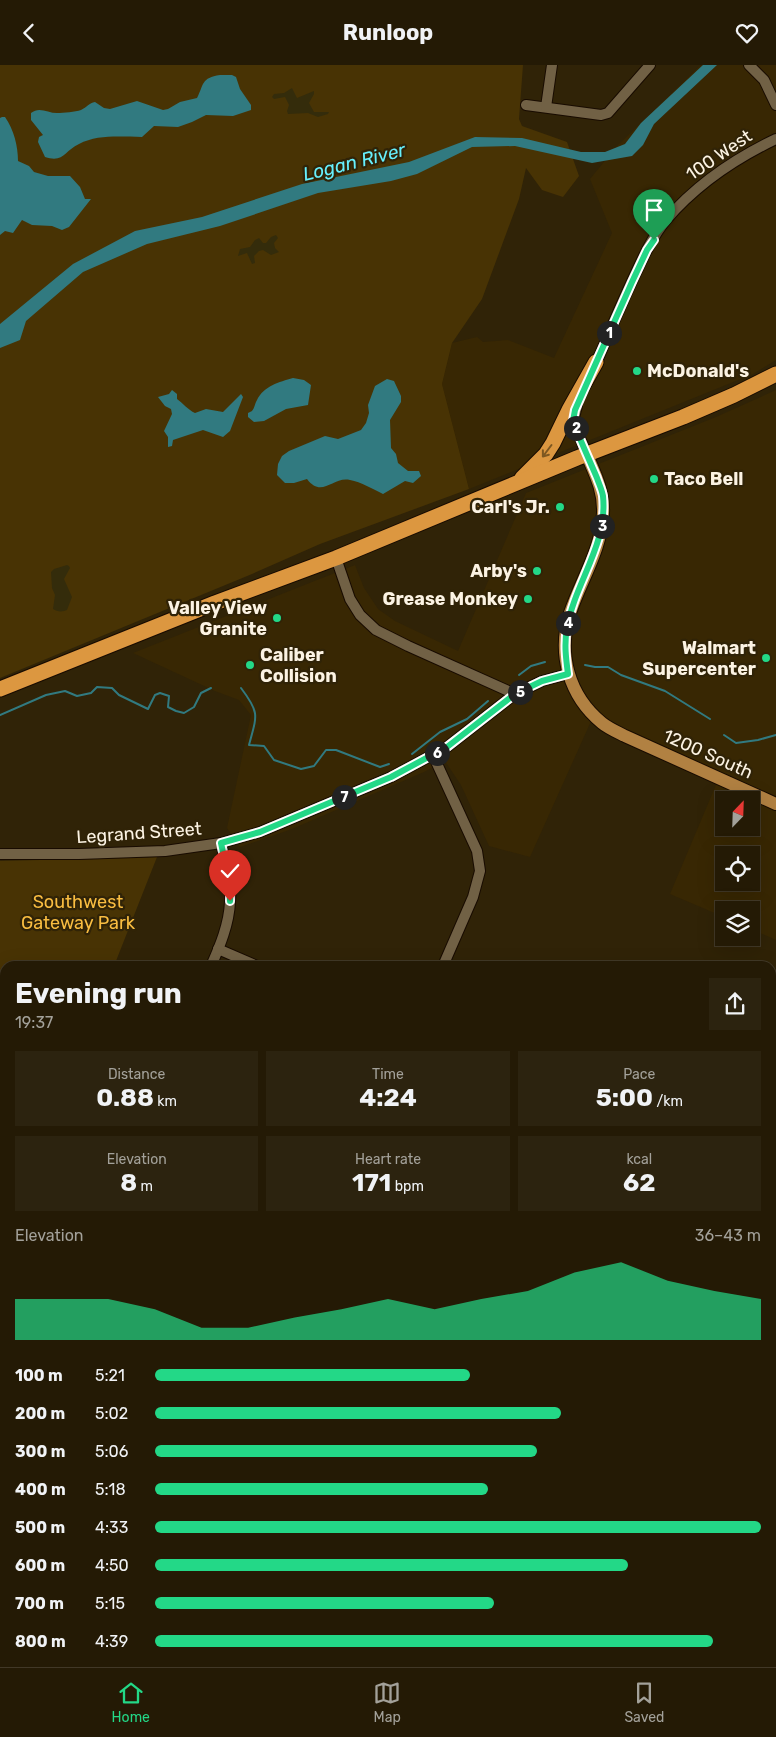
<!DOCTYPE html>
<meta charset="utf-8">
<style>
body{margin:0;font-family:Rubik,sans-serif;background:#2c230f;color:#f1f3f6;height:100vh;display:flex;flex-direction:column;font-size:19px;white-space:nowrap}
*{box-sizing:border-box;margin:0}
p{font-size:16px;color:#a3a19a}
.icon{flex:none;width:28px;height:28px;fill:none;stroke:currentColor;stroke-width:2;stroke-linecap:round;stroke-linejoin:round}
.map{position:relative;flex:1;overflow:hidden}
.panel{position:absolute;left:0px;top:896px;width:776px;height:706px;display:flex;flex-direction:column;background:#241a05;border-radius:15px 15px 0 0;box-shadow:0 5px 20px #0002,0 0 0 1px #413827}
.panel>*{flex:none}
.needle{width:32px;rotate:23deg}
.controls{position:absolute;left:715px;top:726px;display:grid;gap:10px}
.controls a{display:grid;place-items:center;width:45px;height:45px;border-radius:0px;background:#241a05;box-shadow:0 5px 20px #0002,0 0 0 1px #413827;font-size:25px}
.pin{position:absolute;display:grid;place-items:center;width:42px;height:42px;color:#fff;margin:-51px -21px;border-radius:50% 50% 50% 0;rotate:-45deg;box-shadow:0 0 5px #0007}
.pin .icon{rotate:45deg}
.km{position:absolute;width:25px;height:25px;margin:-12px;border-radius:50%;background:#222;color:#fff;font-size:14px;line-height:25px;text-align:center}
.round{display:grid;place-items:center;flex:none;width:52px;height:52px;border-radius:0px;background:#2c230f}
.headline{display:flex;align-items:center;justify-content:space-between;height:85px;padding:0 15px}
h1{font-size:28px;font-weight:700;line-height:38px}
.figures{display:grid;grid-template-columns:repeat(3,1fr);gap:8px;height:85px;padding:5px 15px}
.figures div{display:grid;align-content:center;border-radius:0px;background:#2c230f;text-align:center}
.figures b{font-size:25px;font-weight:700}
.figures small{font-size:14px;font-weight:400}
.figures p{font-size:14px}
.chart{height:140px;padding:10px 15px}
.chart p{display:flex;justify-content:space-between}
.chart svg{width:100%;height:90px;margin-top:5px;fill:#23d887;opacity:.7}
ul{padding:0 15px;list-style:none;font-size:16px}
li{display:grid;grid-template-columns:80px 60px 1fr;align-items:center;height:38px}
li i{height:12px;border-radius:6px;background:#23d887}
header{display:flex;justify-content:space-between;align-items:center;height:65px;padding:0 15px;background:#241a05;font-size:22px;font-weight:700}
.tab-bar{display:flex;justify-content:space-around;align-items:center;height:70px;border-top:1px solid #413827;background:#241a05;font-size:14px;color:#a3a19a}
.tab-bar a{display:grid;justify-items:center;gap:2px}
.tab-bar .active{color:#23d887}
.map>svg:first-child{display:block}
.built{fill:#382703;fill-rule:evenodd}
.green{fill:#483304}
.sand{fill:#342c0b}
.water{fill:#317a80}
.lines{fill:none;stroke-linecap:round;stroke-linejoin:round}
.stream{stroke:#317a80;stroke-width:2}
.river{stroke:#317a80;stroke-width:12}
.minor-casing{stroke:#180b00;stroke-width:12}
.major-casing{stroke:#180b00;stroke-width:14}
.highway-casing{stroke:#180b00;stroke-width:17}
.minor{stroke:#716145;stroke-width:10}
.major{stroke:#b18142;stroke-width:12}
.highway{stroke:#dc9740;stroke-width:15}
.oneway{stroke:#7d5721}
.route-casing{stroke:#fff;stroke-width:10}
.route{stroke:#23d887;stroke-width:6}
.poi-dot{fill:#23d887;stroke:#302307;stroke-width:2}
.labels{text-anchor:middle;dominant-baseline:central;stroke-width:4.5;stroke-linejoin:round;paint-order:stroke}
.street-label{font-size:18px;fill:#fcf3e3;stroke:#302307}
.poi-label{font-size:18px;font-weight:bold;fill:#fcf3e3;stroke:#302307;text-anchor:end}
.park-label{font-size:18px;fill:#f9bd41;stroke:#302307}
.water-label{font-size:19px;font-style:italic;fill:#66f0fd;stroke:#302307}
</style>
<header><svg class="icon" aria-label="back" viewBox="0 0 24 24"><path d="M15 5l-7 7 7 7"/></svg>Runloop<svg class="icon" aria-label="heart" viewBox="0 0 24 24"><path d="M12 20l-8-8c-3-5 5-10 8-4 3-6 11-1 8 4z"/></svg></header>
<div class="map">
<svg width="776" height="1602" viewBox="0 0 776 1602">
<rect width="100%" height="100%" fill="#302307"/>
<g class="built">
<polygon points="701,0 776,0 776,295 753,309 469,424 442,319 452,278 477,272 483,277 508,275 554,293 612,168 590,114 617,81"/>
<path d="M 776,325 L 776,875 L 751,864 L 751,845 L 724,845 L 724,852 L 670,829 L 721,708 L 592,654 L 530,792 L 489,781 L 461,720 L 445,696 L 424,707 L 292,764 L 240,782 L 227,763 L 251,650 L 239,635 L 215,626 L 133,588 L 355,500 L 364,523 L 378,544 L 395,556 L 458,586 L 526,428 L 716,352 ZM 724,735 L 751,735 L 751,762 L 724,762 ZM 724,790 L 751,790 L 751,818 L 724,818 Z"/>
<polygon points="776,1029 776,1251 771,1262 771,1039"/>
<polygon points="771,1450 776,1452 776,1519 771,1530"/>
<polygon points="480,1598 742,1598 740,1602 478,1602"/>
</g>
<g class="green">
<polygon points="0,0 523,0 519,54 522,61 567,77 579,111 563,132 542,125 526,103 519,134 482,234 452,278 442,319 469,424 320,479 252,509 0,613"/>
<polygon points="157,792 114,901 5,901 5,1139 0,1150 0,796"/>
<polygon points="0,1420 5,1420 5,1547 0,1542"/>
<polygon points="51,1598 102,1598 102,1602 55,1602"/>
</g>
<g class="sand">
<polygon points="292,23 297,33 314,26 314,29 309,38 314,47 329,47 328,49 318,52 308,48 288,49 287,46 289,40 285,32 274,34 272,32 274,29 284,28"/>
<polygon points="276,170 278,173 274,178 275,183 279,187 271,190 263,185 259,186 254,191 255,198 252,199 247,188 238,191 240,184 250,182 255,175 259,173 263,178 266,178 271,172"/>
<path d="M 67,500 L 69,501 L 70,503 L 64,514 L 72,532 L 67,545 C 63,547 57,547 53,544 L 55,530 L 52,523 L 51,507 L 54,504 Z"/>
</g>
<g class="water">
<polygon points="703,0 717,0 654,59 643,80 632,91 592,98 515,81 472,82 417,109 391,116 318,128 220,161 147,179 83,207 26,256 20,275 0,283 0,259 73,199 135,166 202,152 302,119 409,97 475,72 522,73 581,87 605,87 625,79 641,58"/>
<path d="M 220,10 L 232,10 L 236,12 L 240,24 L 251,40 L 251,45 L 233,51 L 206,50 L 192,57 L 178,62 L 154,61 L 142,72 C 122,72 98,69 79,79 C 64,86 64,98 45,92 L 38,77 L 39,72 L 43,70 L 31,55 L 31,48 C 39,41 48,48 57,48 C 64,48 75,47 81,45 C 87,42 89,38 95,37 L 104,43 L 110,44 L 137,36 L 163,45 L 168,44 L 180,37 L 197,33 C 204,19 201,13 220,10 Z"/>
<path d="M 2,52 L 5,52 C 14,65 18,81 18,96 L 29,101 L 34,107 L 48,111 L 70,111 L 80,122 L 85,134 L 91,134 L 69,162 L 62,165 L 52,161 L 32,160 L 22,155 L 13,168 L 5,166 L 0,170 L 0,53 Z"/>
<path d="M 293,313 L 304,315 L 311,320 L 308,340 L 286,344 L 264,356 L 254,357 L 248,352 L 248,348 L 252,346 C 255,342 255,338 257,335 C 264,321 279,317 293,313 Z"/>
<path d="M 387,314 L 394,316 L 401,331 L 401,337 L 390,355 L 391,383 L 396,389 L 398,398 L 408,406 L 419,406 L 421,411 L 413,418 L 405,416 L 383,429 C 373,424 361,417 350,415 C 333,411 322,434 307,414 L 294,418 L 285,418 L 277,410 L 278,399 L 282,391 L 289,386 L 325,371 L 338,374 L 361,365 L 366,358 L 369,348 L 368,340 L 375,321 Z"/>
<path d="M 172,325 L 177,329 L 177,334 C 183,338 188,345 195,348 L 206,344 L 223,347 L 241,329 L 243,332 L 230,366 L 223,372 L 203,365 L 173,375 L 172,381 L 168,382 L 168,372 L 164,366 L 172,349 L 171,344 L 165,341 L 158,332 L 169,329 Z"/>
</g>
<g class="lines">
<g class="stream">
<polyline points="585,600 595,602 608,602 621,610 665,626 710,654"/>
<polyline points="519,610 531,601 545,597"/>
<path d="M 241,623 C 260,648 257,650 249,680 L 264,681 L 274,695 L 301,704 L 314,701 L 326,685 L 336,685 L 380,702 L 389,699"/>
<polyline points="0,650 46,630 65,626 77,631 91,628 97,622 112,623 119,630 148,644 155,630 160,628 169,631 168,642 176,646 184,648 194,642 201,628 211,623"/>
<polyline points="724,670 736,678 758,675 776,670"/>
<polyline points="412,689 440,667 467,654 488,636"/>
<polyline points="0,952 5,951"/>
</g>
<g class="river">
<polyline points="0,1436 5,1438"/>
<polyline points="0,1480 5,1468"/>
<polyline points="0,1516 5,1526"/>
<polyline points="74,1598 79,1602"/>
</g>
<g class="minor-casing">
<g id="minor">
<polyline points="749,0 764,15 776,40"/>
<polyline points="526,40 601,50 608,48 650,0"/>
<polyline points="546,42 552,0"/>
<path d="M 594,303 C 607,273 620,242 634,212 C 643,193 652,172 666,155 C 696,120 734,94 776,74"/>
<polyline points="577,341 573,356 587,390"/>
<polyline points="336,493 350,534 360,550 376,565 408,581 515,629"/>
<polyline points="433,690 477,786 480,806 473,832 443,901"/>
<polyline points="0,789 79,789 165,786 221,778 260,767 391,712 447,682 515,629 542,616 568,609"/>
<polyline points="218,884 257,901"/>
<path d="M 211,901 C 220,881 229,859 230,837 C 232,817 225,797 221,778"/>
<polyline points="771,1207 776,1209"/>
<polyline points="771,1250 776,1240"/>
<polyline points="0,1328 5,1330"/>
<polyline points="594,1598 604,1602"/>
</g>
</g>
<g class="major-casing">
<g id="major">
<path d="M 587,390 C 595,409 604,426 603,448 C 602,484 581,515 570,548 C 557,589 569,631 602,658 C 608,663 617,667 625,671 L 776,739"/>
<polyline points="771,1010 776,1000"/>
<polyline points="497,1602 499,1598"/>
</g>
</g>
<g class="highway-casing">
<g id="highway">
<polyline points="522,413 546,389 553,378 569,345 596,297"/>
<polyline points="0,624 215,538 336,493 577,393 683,352 734,330 776,309"/>
</g>
</g>
<use href="#minor" class="minor"/>
<use href="#major" class="major"/>
<use href="#highway" class="highway"/>
</g>
<defs><path id="oneway-shaft" d="M-6 0H5M1.5-3L5.5 0L1.5 3" fill="none" stroke-width="1.6" stroke-linecap="round" stroke-linejoin="round" transform="scale(1.25)"/></defs>
<use class="oneway" href="#oneway-shaft" transform="translate(547 386) rotate(127)"/>
<g class="lines">
<g class="route-casing">
<path id="route" d="M 230,836 L 230,820 L 221,778 L 260,767 L 391,712 L 447,682 L 515,629 L 542,616 L 568,609 C 566,594 564,579 567,563 C 575,517 608,480 603,431 C 602,425 599,419 597,413 C 589,394 580,375 573,356 L 575,345 L 632,217 L 647,185 L 654,175"/>
</g>
<use href="#route" class="route"/>
</g>
<g class="poi-dot">
<circle cx="637" cy="306" r="5"/>
<circle cx="654" cy="414" r="5"/>
<circle cx="560" cy="442" r="5"/>
<circle cx="537" cy="506" r="5"/>
<circle cx="528" cy="534" r="5"/>
<circle cx="277" cy="553" r="5"/>
<circle cx="766" cy="593" r="5"/>
<circle cx="250" cy="600" r="5"/>
</g>
<g class="labels">
<g class="street-label">
<text transform="translate(719 90) rotate(-34)">100 West</text>
<text transform="translate(708 689) rotate(24)">1200 South</text>
<text transform="translate(139 768) rotate(-4)">Legrand Street</text>
</g>
<g class="poi-label">
<text x="647" y="306" text-anchor="start">McDonald's</text>
<text x="664" y="414" text-anchor="start">Taco Bell</text>
<text x="550" y="442">Carl's Jr.</text>
<text x="527" y="506">Arby's</text>
<text x="518" y="534">Grease Monkey</text>
<text x="267" y="543">Valley View<tspan x="267" dy="21">Granite</tspan></text>
<text x="756" y="583">Walmart<tspan x="756" dy="21">Supercenter</tspan></text>
<text x="260" y="590" text-anchor="start">Caliber<tspan x="260" dy="21">Collision</tspan></text>
</g>
<g class="park-label">
<text x="78" y="837">Southwest<tspan x="78" dy="21">Gateway Park</tspan></text>
</g>
<g class="water-label">
<text transform="translate(354 97) rotate(-14)">Logan River</text>
</g>
</g>
</svg>
<div class="controls">
<a><svg class="needle" viewBox="-14 -14 28 28"><path d="M0-13l5 13h-10z" fill="#e53935"/><path d="M0 13l5-13h-10z" fill="#a3a19a"/></svg></a>
<a><svg class="icon" aria-label="locate" viewBox="0 0 24 24"><circle cx="12" cy="12" r="6"/><path d="M12 2v4M12 18v4M2 12h4M18 12h4"/></svg></a>
<a><svg class="icon" aria-label="layers" viewBox="0 0 24 24"><path d="M12 4l9 5-9 5-9-5zM3 14l9 5 9-5"/></svg></a>
</div>
<div class="pin" style="left:654px;top:175px;background:#1e9e55"><svg class="icon" aria-label="arrive" viewBox="0 0 24 24"><path d="M6 21V4h12l-3 4 3 4H6"/></svg></div>
<div class="pin" style="left:230px;top:836px;background:#d93025"><svg class="icon" aria-label="check" viewBox="0 0 24 24"><path d="M5 12l5 5 9-10"/></svg></div>
<b class="km" style="left:609px;top:268px">1</b>
<b class="km" style="left:576px;top:363px">2</b>
<b class="km" style="left:602px;top:461px">3</b>
<b class="km" style="left:568px;top:558px">4</b>
<b class="km" style="left:520px;top:627px">5</b>
<b class="km" style="left:437px;top:688px">6</b>
<b class="km" style="left:344px;top:732px">7</b>
<section class="panel">
<div class="headline"><div><h1>Evening run</h1><p>19:37</p></div><a class="round"><svg class="icon" aria-label="share" viewBox="0 0 24 24"><path d="M12 15V3M7 8l5-5 5 5M5 13v7h14v-7"/></svg></a></div>
<div class="figures">
<div><p>Distance</p><b>0.88<small> km</small></b></div>
<div><p>Time</p><b>4:24</b></div>
<div><p>Pace</p><b>5:00<small> /km</small></b></div>
</div>
<div class="figures">
<div><p>Elevation</p><b>8<small> m</small></b></div>
<div><p>Heart rate</p><b>171<small> bpm</small></b></div>
<div><p>kcal</p><b>62</b></div>
</div>
<div class="chart"><p><span>Elevation</span>36–43 m</p>
<svg viewBox="0 0 160 44" preserveAspectRatio="none"><path d="M0 44V24L10 24L20 24L30 29L40 38L50 38L60 33L70 29L80 24L90 29L100 24L110 20L120 11L130 6L140 15L150 20L160 24V44z"/></svg>
</div>
<ul>
<li><b>100 m</b>5:21<i style="width:52%"></i></li>
<li><b>200 m</b>5:02<i style="width:67%"></i></li>
<li><b>300 m</b>5:06<i style="width:63%"></i></li>
<li><b>400 m</b>5:18<i style="width:55%"></i></li>
<li><b>500 m</b>4:33<i style="width:100%"></i></li>
<li><b>600 m</b>4:50<i style="width:78%"></i></li>
<li><b>700 m</b>5:15<i style="width:56%"></i></li>
<li><b>800 m</b>4:39<i style="width:92%"></i></li>
</ul>
</section>
</div>
<nav class="tab-bar">
<a class="active"><svg class="icon" aria-label="home" viewBox="0 0 24 24"><path d="M3 11l9-7 9 7M6 9v11h12V9"/></svg>Home</a>
<a><svg class="icon" aria-label="map" viewBox="0 0 24 24"><path d="M3 6l6-2 6 2 6-2v14l-6 2-6-2-6 2zM9 4v14M15 6v14"/></svg>Map</a>
<a><svg class="icon" aria-label="saved" viewBox="0 0 24 24"><path d="M7 4h10v16l-5-4-5 4z"/></svg>Saved</a>
</nav>
